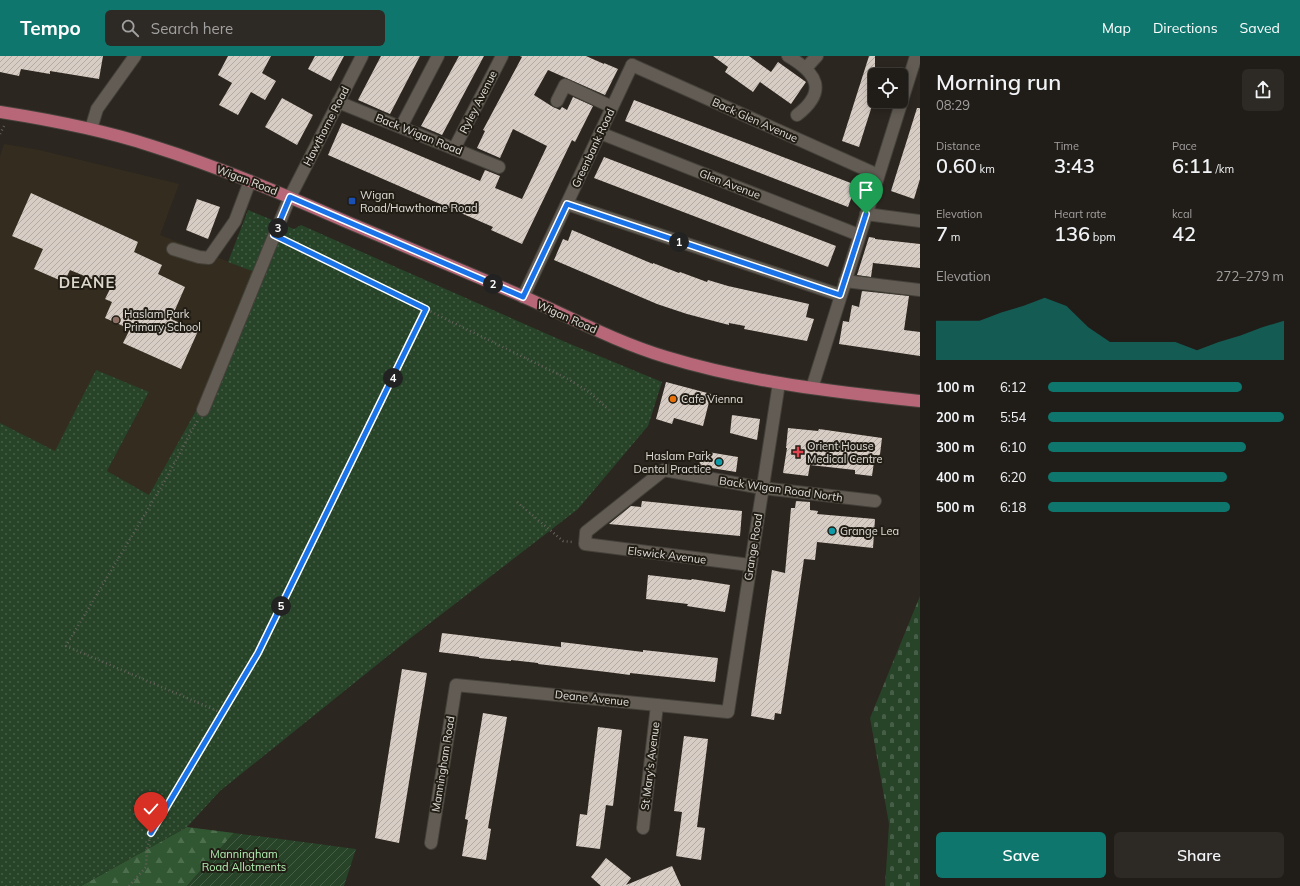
<!DOCTYPE html>
<meta charset="utf-8">
<style>
body{margin:0;font-family:Mulish,sans-serif;background:#2d2924;color:#f1f3f6;height:100vh;display:flex;flex-direction:column;font-size:15px;white-space:nowrap}
*{box-sizing:border-box;margin:0}
p{font-size:13px;color:#a2a1a1}
.icon{flex:none;width:22px;height:22px;fill:none;stroke:currentColor;stroke-width:2;stroke-linecap:round;stroke-linejoin:round}
.map{position:relative;flex:1;overflow:hidden}
.details{display:flex;flex-direction:column;background:#201c17;width:380px}
.details>*{flex:none}
.buttons{position:absolute;left:868px;top:12px;display:grid;gap:8px}
.buttons a{display:grid;place-items:center;width:40px;height:40px;border-radius:6px;background:#201c17;box-shadow:0 2px 10px #0003,0 0 0 1px #3d3a36;font-size:20px}
.pin{position:absolute;display:grid;place-items:center;width:34px;height:34px;color:#fff;margin:-41px -17px;border-radius:50% 50% 50% 0;rotate:-45deg;box-shadow:0 0 4px #0007}
.pin .icon{rotate:45deg}
.km{position:absolute;width:20px;height:20px;margin:-10px;border-radius:50%;background:#222;color:#fff;font-size:11px;line-height:20px;text-align:center}
.round{display:grid;place-items:center;flex:none;width:42px;height:42px;border-radius:6px;background:#2d2924}
.headline{display:flex;align-items:center;justify-content:space-between;height:68px;padding:0 16px}
h1{font-size:22px;font-weight:600;line-height:30px}
.figures{display:grid;grid-template-columns:repeat(3,1fr);gap:6px;height:68px;padding:4px 16px}
.figures div{display:grid;align-content:center}
.figures b{font-size:20px;font-weight:600}
.figures small{font-size:11px;font-weight:400}
.figures p{font-size:11px}
.chart{height:112px;padding:8px 16px}
.chart p{display:flex;justify-content:space-between}
.chart svg{width:100%;height:72px;margin-top:4px;fill:#0f766e;opacity:.7}
.action{display:flex;gap:8px;margin-top:auto;padding:8px 16px}
.action a{flex:1;height:46px;border-radius:6px;background:#0f766e;color:#fff;font-size:16px;font-weight:600;line-height:46px;text-align:center}
.action a+a{background:#2d2924;color:#f1f3f6}
ul{padding:0 16px;list-style:none;font-size:13px}
li{display:grid;grid-template-columns:64px 48px 1fr;align-items:center;height:30px}
li i{height:10px;border-radius:5px;background:#0f766e}
header{display:flex;align-items:center;gap:24px;box-sizing:border-box;height:56px;padding:0 20px;background:#0f766e;color:#fff}
header strong{font-size:19px}
nav{display:flex;gap:22px;margin-inline-start:auto;font-size:14px}
.search{width:280px;height:36px;background:#2d2924;display:flex;align-items:center;gap:10px;box-sizing:border-box;padding:0 14px;border-radius:6px;color:#a2a1a1;font-size:15px}
main{display:flex;flex:1;min-height:0}
.map>svg:first-child{display:block}
.built{fill:#342d1f}
.forest{fill:url(#forest-firs)}
.cemetery{fill:url(#cemetery-stones)}
.park{fill:url(#park-dots)}
.garden{fill:url(#garden-furrows)}
.building{fill:url(#building-hatch)}
.lines{fill:none;stroke-linecap:round;stroke-linejoin:round}
.minor-casing{stroke:#44413a;stroke-width:14}
.major-casing{stroke:#44413a;stroke-width:14}
.path{stroke:#66615b;stroke-width:2.5;stroke-dasharray:1 3;stroke-linecap:butt}
.minor{stroke:#625c54;stroke-width:12}
.major{stroke:#b76778;stroke-width:12}
.route-casing{stroke:#fff;stroke-width:8}
.route{stroke:#1a73e8;stroke-width:5}
.transit-dot{fill:#1a4fb4;stroke:#211d15;stroke-width:1.5}
.education-dot{fill:#8d6e63;stroke:#211d15;stroke-width:1.5}
.food-dot{fill:#e8710a;stroke:#211d15;stroke-width:1.5}
.health-dot{fill:#e0444e;stroke:#211d15;stroke-width:1.5}
.culture-dot{fill:#0f9aa8;stroke:#211d15;stroke-width:1.5}
.labels{text-anchor:middle;dominant-baseline:central;stroke-width:4;stroke-linejoin:round;paint-order:stroke}
.street-label{font-size:11px;fill:#e1ded9;stroke:#211d15}
.poi-label{font-size:11px;fill:#e1ded9;stroke:#211d15;text-anchor:start}
.park-label{font-size:11px;fill:#b2f1b3;stroke:#211d15}
.district-label{font-size:15px;font-weight:bold;letter-spacing:1px;fill:#dcd6cb;stroke:#211d15}
</style>
<header>
<strong>Tempo</strong>
<div class="search"><svg class="icon" aria-label="search" viewBox="0 0 24 24"><circle cx="10" cy="10" r="6"/><path d="M15 15l6 6"/></svg>Search here</div>
<nav><a>Map</a><a>Directions</a><a>Saved</a></nav>
</header>
<main>
<div class="map">
<svg width="920" height="830" viewBox="0 0 920 830">
<defs>
<pattern id="forest-firs" width="22" height="20" patternUnits="userSpaceOnUse"><rect width="22" height="20" fill="#305731"/><path d="M5 1l3.5 6h-7zM16 11l3.5 6h-7z" fill="#4e6f4e"/></pattern>
<pattern id="cemetery-stones" width="16" height="16" patternUnits="userSpaceOnUse"><rect width="16" height="16" fill="#274328"/><path d="M2 7V4a2 2 0 0 1 4 0v3zM10 15v-3a2 2 0 0 1 4 0v3z" fill="#465e47"/></pattern>
<pattern id="park-dots" width="8" height="8" patternUnits="userSpaceOnUse"><rect width="8" height="8" fill="#274328"/><path d="M2 2h.1M6 6h.1" fill="none" stroke="#465e47" stroke-width="1.8" stroke-linecap="round"/></pattern>
<pattern id="garden-furrows" width="10" height="10" patternUnits="userSpaceOnUse"><rect width="10" height="10" fill="#274328"/><path d="M-1 1l2-2M0 10L10 0M9 11l2-2" fill="none" stroke="#465e47"/></pattern>
<pattern id="building-hatch" width="6" height="6" patternUnits="userSpaceOnUse"><rect width="6" height="6" fill="#d7cdc5"/><path d="M-1 1l2-2M0 6l6-6M5 7l2-2" fill="none" stroke="#b2aaa4"/></pattern>
</defs>
<rect width="100%" height="100%" fill="#2b261f"/>
<polygon class="built" points="4,88 39,94 179,128 160,179 252,215 199,349 149,439 107,415 149,337 96,314 56,396 0,367 0,101"/>
<polygon class="forest" points="187,771 234,777 187,830 81,830"/>
<polygon class="cemetery" points="920,540 920,830 885,830 889,768 870,662"/>
<polygon class="park" points="248,154 294,173 301,169 563,285 662,326 648,370 578,453 399,591 220,735 187,771 81,830 0,830 0,367 55,395 96,314 149,336 107,415 149,439 199,349 252,215 228,206"/>
<polygon class="garden" points="234,777 356,793 344,830 187,830"/>
<g class="building">
<polygon points="0,0 103,0 99,23 50,15 50,18 21,13 19,20 0,16"/>
<polygon points="228,0 271,0 262,17 276,25 265,44 251,36 238,59 219,49 232,27 218,19"/>
<polygon points="315,0 344,0 331,25 308,13"/>
<polygon points="381,0 420,0 390,58 358,44"/>
<polygon points="459,0 484,0 442,79 421,70"/>
<polygon points="520,0 586,0 604,8 604,7 618,13 605,39 548,14 534,39 553,51 560,54 562,51 567,54 573,41 593,50 575,86 572,84 522,188 491,174 493,171 328,99 342,67 480,125 485,114 500,120 495,132 522,143 547,90 513,73 500,102 477,92 485,75 483,74 522,1"/>
<polygon points="713,0 749,0 771,16 778,6 806,26 791,48 760,26 753,36 725,16 728,11"/>
<polygon points="869,0 875,0 875,40 859,91 842,85"/>
<polygon points="282,42 313,59 297,89 265,71"/>
<polygon points="634,44 856,129 848,151 625,65"/>
<polygon points="917,52 920,52 920,123 914,143 891,135"/>
<polygon points="604,101 836,190 828,211 594,122"/>
<polygon points="31,137 138,186 134,196 162,209 158,218 185,231 171,263 198,275 181,313 123,287 130,273 105,262 112,246 105,243 111,231 70,214 64,226 34,213 43,193 12,180"/>
<polygon points="197,143 220,151 208,183 186,174"/>
<polygon points="572,174 653,208 653,207 679,217 680,216 707,226 708,224 728,230 809,248 806,261 814,263 807,285 744,273 745,270 729,267 729,269 687,258 657,248 554,204 563,183 568,185"/>
<polygon points="869,181 875,182 875,183 920,188 920,212 873,207 871,221 857,219"/>
<polygon points="862,235 909,240 904,274 920,276 920,300 839,288 843,265 849,266 852,249 859,251"/>
<polygon points="666,326 711,338 703,370 674,362 672,368 656,363"/>
<polygon points="732,359 760,363 757,384 730,377"/>
<polygon points="788,372 818,375 819,373 882,382 879,407 874,406 872,420 855,418 855,414 810,409 808,420 783,417 787,392 786,392"/>
<polygon points="702,395 738,401 736,416 699,410"/>
<polygon points="642,445 742,455 740,480 609,468 631,450 641,451"/>
<polygon points="796,445 810,446 810,454 818,455 817,458 875,463 873,492 817,486 815,504 804,503 781,658 775,657 774,664 751,660 772,514 785,517 791,452 795,452"/>
<polygon points="648,519 691,524 692,523 730,529 725,556 687,550 688,548 646,543"/>
<polygon points="442,577 561,591 561,586 643,596 643,594 718,602 715,626 630,617 630,619 607,616 538,608 538,607 511,604 511,605 479,602 479,601 439,596"/>
<polygon points="402,613 427,617 399,787 375,782"/>
<polygon points="483,657 507,661 488,772 491,773 486,804 462,800 468,764 465,763 471,727"/>
<polygon points="598,671 622,674 613,750 606,749 600,793 576,790 580,758 587,759"/>
<polygon points="684,680 708,683 697,771 705,772 701,804 676,800 682,756 674,755"/>
<polygon points="606,802 631,822 626,829 672,810 681,830 601,830 591,821"/>
</g>
<g class="lines">
<g class="minor-casing">
<g id="minor">
<path d="M 788,0 C 817,17 828,35 797,59"/>
<polyline points="632,9 878,119"/>
<polyline points="806,12 817,0"/>
<polyline points="557,45 565,29 612,51"/>
<polyline points="338,46 499,111"/>
<polyline points="401,71 438,0"/>
<polyline points="91,73 97,53 135,0"/>
<polyline points="600,77 859,179"/>
<polyline points="454,93 502,0"/>
<polyline points="567,148 840,239"/>
<polyline points="866,158 920,165"/>
<polyline points="173,193 199,201 209,202 235,165 250,125"/>
<polyline points="845,225 920,234"/>
<polyline points="523,241 632,9"/>
<polyline points="812,332 916,0"/>
<polyline points="203,354 290,141 362,0"/>
<polyline points="750,509 585,488 586,476 664,414 762,432 875,445"/>
<polyline points="643,772 657,649"/>
<polyline points="431,787 456,629 728,656 779,327"/>
</g>
</g>
<g class="major-casing">
<path id="major" d="M 0,56 C 51,64 103,74 152,90 C 219,111 283,138 347,166 C 406,191 464,215 522,240 C 570,261 616,286 666,301 C 748,326 834,336 920,345"/>
</g>
<g class="path">
<polyline points="0,78 4,70"/>
<polyline points="287,185 568,323 589,336 609,354"/>
<polyline points="197,365 166,423 66,590 222,657"/>
<polyline points="517,446 563,485 572,486"/>
<polyline points="129,830 146,811 147,793 151,777 258,597 426,253"/>
</g>
<use href="#minor" class="minor"/>
<use href="#major" class="major"/>
</g>
<g class="lines">
<g class="route-casing">
<polyline id="route" points="151,777 258,597 426,253 274,179 290,141 523,241 567,148 840,239 866,158"/>
</g>
<use href="#route" class="route"/>
</g>
<rect class="transit-dot" x="348" y="141" width="8" height="8" rx="2"/>
<circle class="education-dot" cx="116" cy="264" r="4"/>
<circle class="food-dot" cx="673" cy="343" r="4"/>
<path class="health-dot" d="M796 390h4v4h4v4h-4v4h-4v-4h-4v-4h4z"/>
<g class="culture-dot">
<circle cx="719" cy="406" r="4"/>
<circle cx="832" cy="475" r="4"/>
</g>
<g class="labels">
<g class="street-label">
<text transform="translate(478 46) rotate(-63)">Ryley Avenue</text>
<text transform="translate(755 64) rotate(24)">Back Glen Avenue</text>
<text transform="translate(326 70) rotate(-63)">Hawthorne Road</text>
<text transform="translate(419 78) rotate(22)">Back Wigan Road</text>
<text transform="translate(593 92) rotate(-65)">Greenbank Road</text>
<text transform="translate(247 124) rotate(21)">Wigan Road</text>
<text transform="translate(730 128) rotate(21)">Glen Avenue</text>
<text transform="translate(567 261) rotate(24)">Wigan Road</text>
<text transform="translate(781 433) rotate(8)">Back Wigan Road North</text>
<text transform="translate(753 491) rotate(-81)">Grange Road</text>
<text transform="translate(667 499) rotate(7)">Elswick Avenue</text>
<text transform="translate(592 642) rotate(6)">Deane Avenue</text>
<text transform="translate(443 708) rotate(-81)">Manningham Road</text>
<text transform="translate(650 710) rotate(-83)">St Mary's Avenue</text>
</g>
<g class="poi-label">
<text x="360" y="139">Wigan<tspan x="360" dy="13">Road/Hawthorne Road</tspan></text>
<text x="124" y="258">Haslam Park<tspan x="124" dy="13">Primary School</tspan></text>
<text x="681" y="343">Cafe Vienna</text>
<text x="807" y="390">Orient House<tspan x="807" dy="13">Medical Centre</tspan></text>
<text x="711" y="400" text-anchor="end">Haslam Park<tspan x="711" dy="13">Dental Practice</tspan></text>
<text x="840" y="475">Grange Lea</text>
</g>
<g class="park-label">
<text x="244" y="798">Manningham<tspan x="244" dy="13">Road Allotments</tspan></text>
</g>
<g class="district-label">
<text x="87" y="226">DEANE</text>
</g>
</g>
</svg>
<div class="buttons">
<a><svg class="icon" aria-label="locate" viewBox="0 0 24 24"><circle cx="12" cy="12" r="6"/><path d="M12 2v4M12 18v4M2 12h4M18 12h4"/></svg></a>
</div>
<div class="pin" style="left:866px;top:158px;background:#1e9e55"><svg class="icon" aria-label="arrive" viewBox="0 0 24 24"><path d="M6 21V4h12l-3 4 3 4H6"/></svg></div>
<div class="pin" style="left:151px;top:777px;background:#d93025"><svg class="icon" aria-label="check" viewBox="0 0 24 24"><path d="M5 12l5 5 9-10"/></svg></div>
<b class="km" style="left:679px;top:186px">1</b>
<b class="km" style="left:493px;top:228px">2</b>
<b class="km" style="left:278px;top:172px">3</b>
<b class="km" style="left:393px;top:322px">4</b>
<b class="km" style="left:281px;top:550px">5</b>
</div>
<section class="details">
<div class="headline"><div><h1>Morning run</h1><p>08:29</p></div><a class="round"><svg class="icon" aria-label="share" viewBox="0 0 24 24"><path d="M12 15V3M7 8l5-5 5 5M5 13v7h14v-7"/></svg></a></div>
<div class="figures">
<div><p>Distance</p><b>0.60<small> km</small></b></div>
<div><p>Time</p><b>3:43</b></div>
<div><p>Pace</p><b>6:11<small> /km</small></b></div>
</div>
<div class="figures">
<div><p>Elevation</p><b>7<small> m</small></b></div>
<div><p>Heart rate</p><b>136<small> bpm</small></b></div>
<div><p>kcal</p><b>42</b></div>
</div>
<div class="chart"><p><span>Elevation</span>272–279 m</p>
<svg viewBox="0 0 160 44" preserveAspectRatio="none"><path d="M0 44V20L10 20L20 20L30 15L40 11L50 6L60 11L70 24L80 33L90 33L100 33L110 33L120 38L130 33L140 29L150 24L160 20V44z"/></svg>
</div>
<ul>
<li><b>100 m</b>6:12<i style="width:82%"></i></li>
<li><b>200 m</b>5:54<i style="width:100%"></i></li>
<li><b>300 m</b>6:10<i style="width:84%"></i></li>
<li><b>400 m</b>6:20<i style="width:76%"></i></li>
<li><b>500 m</b>6:18<i style="width:77%"></i></li>
</ul>
<div class="action"><a>Save</a><a>Share</a></div>
</section>
</main>
